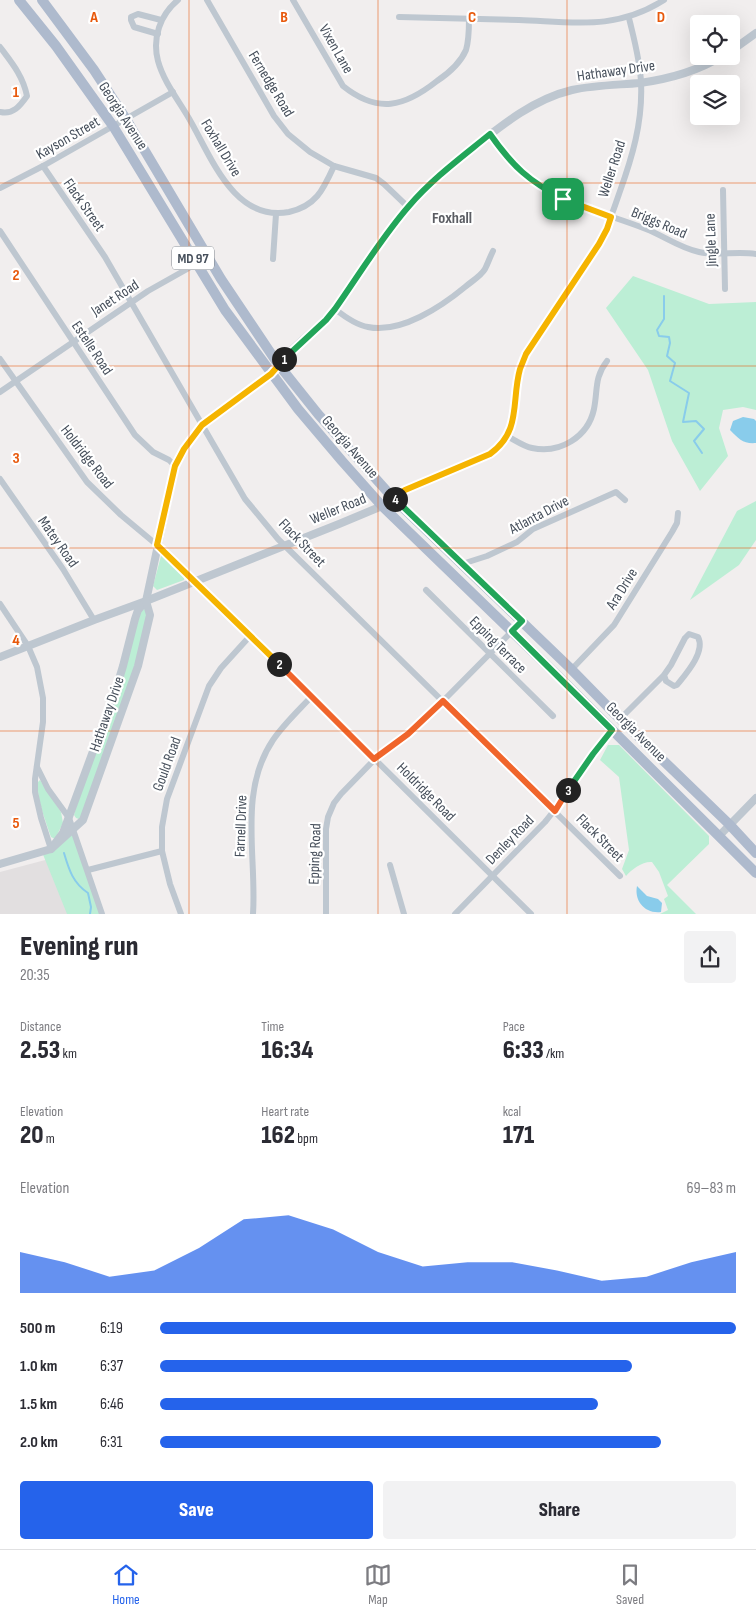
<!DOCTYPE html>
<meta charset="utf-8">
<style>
body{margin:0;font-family:"Sofia Sans Condensed",sans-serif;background:#f2f2f3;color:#2b2b33;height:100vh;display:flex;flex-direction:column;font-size:19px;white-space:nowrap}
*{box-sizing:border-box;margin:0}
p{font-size:16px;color:#7c7c81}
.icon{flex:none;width:28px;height:28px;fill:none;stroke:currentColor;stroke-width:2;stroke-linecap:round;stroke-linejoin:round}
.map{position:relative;height:914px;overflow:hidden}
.sheet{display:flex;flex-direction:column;background:#fff;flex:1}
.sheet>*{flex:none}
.controls{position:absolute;left:690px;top:15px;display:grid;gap:10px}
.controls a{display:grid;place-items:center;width:50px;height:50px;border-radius:5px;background:#fff;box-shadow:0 5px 20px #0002;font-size:25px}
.pin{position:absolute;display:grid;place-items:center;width:42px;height:42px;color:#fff;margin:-21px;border-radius:10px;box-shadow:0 2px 8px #0006}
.km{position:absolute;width:25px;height:25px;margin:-12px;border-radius:50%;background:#222;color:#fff;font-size:14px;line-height:25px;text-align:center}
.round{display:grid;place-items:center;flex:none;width:52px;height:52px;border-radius:5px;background:#f2f2f3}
.headline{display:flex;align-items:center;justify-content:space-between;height:85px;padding:0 20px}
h1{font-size:28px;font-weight:800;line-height:38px}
.stats{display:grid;grid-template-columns:repeat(3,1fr);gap:8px;height:85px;padding:5px 20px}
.stats div{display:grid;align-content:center}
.stats b{font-size:25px;font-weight:800}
.stats small{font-size:14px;font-weight:400}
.stats p{font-size:14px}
.chart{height:140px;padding:10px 20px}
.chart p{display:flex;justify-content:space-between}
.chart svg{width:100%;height:90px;margin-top:5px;fill:#2563eb;opacity:.7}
.action{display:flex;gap:10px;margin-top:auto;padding:10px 20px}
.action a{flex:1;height:58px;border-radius:5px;background:#2563eb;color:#fff;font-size:20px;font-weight:800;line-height:58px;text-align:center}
.action a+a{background:#f2f2f3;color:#2b2b33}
ul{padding:0 20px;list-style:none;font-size:16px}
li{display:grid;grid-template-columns:80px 60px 1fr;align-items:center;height:38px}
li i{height:12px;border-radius:6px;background:#2563eb}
.tabs{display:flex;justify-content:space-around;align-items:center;height:70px;border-top:1px solid #e1e1e2;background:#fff;font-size:14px;color:#7c7c81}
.tabs a{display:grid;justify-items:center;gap:2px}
.tabs .active{color:#2563eb}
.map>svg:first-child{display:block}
.education{fill:#e2dfe0}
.green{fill:#bceed5}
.water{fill:#89cceb}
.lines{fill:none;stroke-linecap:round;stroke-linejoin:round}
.stream{stroke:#89cceb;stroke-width:2}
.minor{stroke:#bec7d0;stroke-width:6}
.tertiary{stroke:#bec7d0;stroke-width:8}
.primary{stroke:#aebacd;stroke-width:10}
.split-1-casing{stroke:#fff;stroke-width:10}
.split-2-casing{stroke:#fff;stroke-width:10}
.split-3-casing{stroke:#fff;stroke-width:10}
.split-4-casing{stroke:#fff;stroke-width:10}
.split-5-casing{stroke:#fff;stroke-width:10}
.split-1{stroke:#22a559;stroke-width:6}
.split-2{stroke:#f5b400;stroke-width:6}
.split-3{stroke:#f0652b;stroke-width:6}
.split-4{stroke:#22a559;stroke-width:6}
.split-5{stroke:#f5b400;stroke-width:6}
.grid{fill:none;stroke:#e8590c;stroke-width:1;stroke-opacity:0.55}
.labels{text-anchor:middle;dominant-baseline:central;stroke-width:4.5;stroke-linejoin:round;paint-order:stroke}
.shield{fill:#fff;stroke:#7e848c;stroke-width:1}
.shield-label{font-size:14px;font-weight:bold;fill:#464f5b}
.street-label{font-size:15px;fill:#464f5b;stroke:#fff}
.neighbourhood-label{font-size:16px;font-weight:bold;fill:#5b5d63;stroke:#fff}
.grid-label{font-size:16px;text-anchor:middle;font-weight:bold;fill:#e8590c;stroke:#fff;stroke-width:4.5;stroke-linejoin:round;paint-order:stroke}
</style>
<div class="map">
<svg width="756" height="914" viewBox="0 0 756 914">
<rect width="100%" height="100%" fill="#f1eeee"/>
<polygon class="education" points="49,859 81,914 0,914 0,872"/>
<g class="green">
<polygon points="633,276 709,304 756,302 756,410 743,407 723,410 719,428 728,456 700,491 672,441 648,370 606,308"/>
<polygon points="756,501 756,540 739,565 690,600 737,511"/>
<polygon points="161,556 165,556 184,575 184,580 157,590 153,586"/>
<polygon points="145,609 147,616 131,682 82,817 79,819 76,818 74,815 75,811 140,611"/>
<path d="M 608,745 L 619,745 L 709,836 L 709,844 L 667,885 L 696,914 L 660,914 L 668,910 L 664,899 L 668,896 L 659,872 L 652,862 C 643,861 632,869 626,876 L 622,869 L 629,850 L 619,777 L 600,760 Z"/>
<path d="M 40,780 L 61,812 L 63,823 L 55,839 L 51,837 C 46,822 36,797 38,782 Z"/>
<polygon points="69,818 102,914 67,914 42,852 51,849"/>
</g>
<g class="water">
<path d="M 743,417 L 754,419 L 756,421 L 756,443 C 743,444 739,439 730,430 L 733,421 Z"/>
<path d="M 637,886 L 647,896 L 658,899 L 662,903 L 661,912 C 645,914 634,901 637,886 Z"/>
</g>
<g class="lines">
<g class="stream">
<polyline points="664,296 664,319 657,330 659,336 669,337 670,343 667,356 675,363 670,381 689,393 683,422 696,421 704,429 694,441 702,453"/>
<path d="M 64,853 C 69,870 73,883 88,893 L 91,907 L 90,914"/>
</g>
<g class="minor">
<path d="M 178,0 C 160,15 152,38 158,61 C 164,83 180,102 191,122 C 212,159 235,222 289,212 C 316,206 323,190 334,166"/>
<polyline points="207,0 274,116 288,134 310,152 334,166 376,178 384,184 408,207"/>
<path d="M 293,0 L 343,86 C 378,114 404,107 437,81 C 449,73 460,64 466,50 C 469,40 469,29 469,19"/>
<path d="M 399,17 C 439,18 479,19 519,20 C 573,22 615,31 664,0"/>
<polyline points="158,34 134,27 131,20 131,17 138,14 161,20"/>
<path d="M 0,47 C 12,63 23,76 27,96 C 20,106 13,115 0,112"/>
<path d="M 490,134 C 501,149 511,164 525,175 C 559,204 606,213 646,229 C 664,236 680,248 699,252 C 717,256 737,251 756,254"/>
<polyline points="43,166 105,257 245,499 278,539 620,876"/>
<polyline points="0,188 43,166 173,92"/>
<polyline points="723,190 725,289"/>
<polyline points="0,231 135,435 153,452 169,460 175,466"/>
<polyline points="273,259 276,214"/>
<path d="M 335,309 C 345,317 356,325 368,327 C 401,334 442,306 465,287 C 472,281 481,276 485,269 C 488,263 490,257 493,251"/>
<polyline points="0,359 87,482 121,515 157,545 195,581 531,914"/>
<polyline points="0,392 148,291 196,264"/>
<path d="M 507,436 C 515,440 523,446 532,448 C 560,454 588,437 594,409 C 598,389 594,378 607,361"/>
<polyline points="0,479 63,569 94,620"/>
<path d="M 393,498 L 405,490 L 490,455 C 522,431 511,401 520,369 C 522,364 524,359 526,354 L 599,244 C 607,228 613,212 619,194 C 632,158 643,122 641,82 C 640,60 634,39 629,18"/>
<polyline points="462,564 487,556 517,542 533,529 616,492 625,500"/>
<polyline points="426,590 553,716"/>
<polyline points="0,604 28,646 37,667 43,698 43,722 35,779 35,792 41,818 51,849"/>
<polyline points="572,669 614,625 672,532 677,523 678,513"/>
<path d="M 620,719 L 664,675 L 671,665 L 685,638 L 689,634 L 698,637 C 706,652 685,675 677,685 L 674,686 L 666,681 L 664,675"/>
<polyline points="37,767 48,789 69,818 102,914"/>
<polyline points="390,865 404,914"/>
<polyline points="88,870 162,851"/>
<polyline points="181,914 170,884 162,851 162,827 167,799 209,686 221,668 250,636"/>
<path d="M 253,914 C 257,857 238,792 273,740 C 284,724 298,711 311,697"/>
<polyline points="326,914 326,829 328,817 334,803 341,794 375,759 408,734 443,701 522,621"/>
<path d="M 455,914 L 545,822 C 569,793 588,759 612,729"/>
</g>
<g class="tertiary">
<polyline points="731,51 756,33"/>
<polyline points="0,657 94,620 146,601 339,524 382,506 393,498"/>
<polyline points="719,836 756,798"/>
<path d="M 51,849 L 63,833 L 117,686 L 123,666 L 135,619 L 138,610 L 146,601 L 175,466 L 184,449 L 202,425 L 271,374 C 288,349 315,332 335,309 C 358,275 381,240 407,208 C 423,188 444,172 463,156 C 496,130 530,100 572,90 C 595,85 617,85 640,83 C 668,79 698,71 722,56"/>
<polyline points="0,864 51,849 83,820 138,666 150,615 146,601"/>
</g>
<g class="primary">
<polyline points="19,0 56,46 113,126 225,310 298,409 342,461 382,506 561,679 756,873"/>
<polyline points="42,0 94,70 126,119 221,279 278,364 318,414 393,498 569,667 615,714 729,824 756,853"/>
</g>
</g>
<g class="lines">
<g class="split-1-casing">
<path id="split-1" d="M 284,359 L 326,320 L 335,309 C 359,275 381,238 409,206 C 433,178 462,157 490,134 C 513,167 529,181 563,199"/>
</g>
<g class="split-2-casing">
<polyline id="split-2" points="279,664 157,545 175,466 184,449 202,425 271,374 284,359"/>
</g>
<g class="split-3-casing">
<polyline id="split-3" points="279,664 374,759 408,734 443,701 555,811 568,790"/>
</g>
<g class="split-4-casing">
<polyline id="split-4" points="395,499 522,621 512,631 612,730 593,754 568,790"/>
</g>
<g class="split-5-casing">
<path id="split-5" d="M 395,499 L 393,498 L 405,490 L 490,454 C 522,431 511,401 520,369 C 522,364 524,359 526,354 L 599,244 L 607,229 L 611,217 L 563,199"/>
</g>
<use href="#split-1" class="split-1"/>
<use href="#split-2" class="split-2"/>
<use href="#split-3" class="split-3"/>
<use href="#split-4" class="split-4"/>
<use href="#split-5" class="split-5"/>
</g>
<path class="grid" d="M 189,0 L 189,914M 378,0 L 378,914M 567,0 L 567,914M 0,183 L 756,183M 0,366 L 756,366M 0,548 L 756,548M 0,731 L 756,731"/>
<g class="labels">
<rect class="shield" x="172" y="246.5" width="42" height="23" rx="4"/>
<g class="shield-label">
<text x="193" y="258">MD 97</text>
</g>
<g class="street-label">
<text transform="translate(336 49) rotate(60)">Vixen Lane</text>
<text transform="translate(616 71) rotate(-8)">Hathaway Drive</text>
<text transform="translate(271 84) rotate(59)">Fernedge Road</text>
<text transform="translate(123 116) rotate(57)">Georgia Avenue</text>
<text transform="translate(68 138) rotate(-30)">Kayson Street</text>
<text transform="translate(221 148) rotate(59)">Foxhall Drive</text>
<text transform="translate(612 169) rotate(-72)">Weller Road</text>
<text transform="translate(84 205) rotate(55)">Flack Street</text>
<text transform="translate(659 223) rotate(23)">Briggs Road</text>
<text transform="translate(711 240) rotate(-92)">Jingle Lane</text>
<text transform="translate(115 298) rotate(-33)">Janet Road</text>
<text transform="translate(92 348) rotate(56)">Estelle Road</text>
<text transform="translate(350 447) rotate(49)">Georgia Avenue</text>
<text transform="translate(87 457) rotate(52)">Holdridge Road</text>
<text transform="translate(338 509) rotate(-22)">Weller Road</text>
<text transform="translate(539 515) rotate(-28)">Atlanta Drive</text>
<text transform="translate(58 542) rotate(55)">Matey Road</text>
<text transform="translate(302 543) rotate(46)">Flack Street</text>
<text transform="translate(622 589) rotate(-58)">Ara Drive</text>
<text transform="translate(498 645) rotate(45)">Epping Terrace</text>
<text transform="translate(107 714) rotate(-71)">Hathaway Drive</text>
<text transform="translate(636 732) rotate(45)">Georgia Avenue</text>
<text transform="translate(167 764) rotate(-70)">Gould Road</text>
<text transform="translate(426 792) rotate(45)">Holdridge Road</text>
<text transform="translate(241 826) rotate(-88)">Farnell Drive</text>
<text transform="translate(600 838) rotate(45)">Flack Street</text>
<text transform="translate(510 840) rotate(-46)">Denley Road</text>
<text transform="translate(315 854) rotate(-88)">Epping Road</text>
</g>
<g class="neighbourhood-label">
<text x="452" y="218">Foxhall</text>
</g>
</g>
<g class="grid-label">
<text x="94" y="22">A</text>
<text x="284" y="22">B</text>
<text x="472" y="22">C</text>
<text x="661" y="22">D</text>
<text x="16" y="97">1</text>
<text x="16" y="280">2</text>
<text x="16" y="463">3</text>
<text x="16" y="645">4</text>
<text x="16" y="828">5</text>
</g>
</svg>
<div class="controls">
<a><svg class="icon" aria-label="locate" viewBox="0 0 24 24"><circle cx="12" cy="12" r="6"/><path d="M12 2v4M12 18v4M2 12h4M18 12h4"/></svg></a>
<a><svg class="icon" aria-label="layers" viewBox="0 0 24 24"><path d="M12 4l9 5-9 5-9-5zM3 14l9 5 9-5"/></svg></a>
</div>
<div class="pin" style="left:563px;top:199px;background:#1e9e55"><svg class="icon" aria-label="arrive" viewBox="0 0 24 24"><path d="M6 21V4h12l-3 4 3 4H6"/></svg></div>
<b class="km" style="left:284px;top:359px">1</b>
<b class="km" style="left:279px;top:664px">2</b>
<b class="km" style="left:568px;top:790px">3</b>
<b class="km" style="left:395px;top:499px">4</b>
</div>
<section class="sheet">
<div class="headline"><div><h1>Evening run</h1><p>20:35</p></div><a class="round"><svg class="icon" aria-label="share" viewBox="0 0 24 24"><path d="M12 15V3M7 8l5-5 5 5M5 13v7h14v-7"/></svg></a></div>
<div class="stats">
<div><p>Distance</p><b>2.53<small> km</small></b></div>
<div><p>Time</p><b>16:34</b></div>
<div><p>Pace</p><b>6:33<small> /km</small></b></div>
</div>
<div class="stats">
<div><p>Elevation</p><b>20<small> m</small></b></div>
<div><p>Heart rate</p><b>162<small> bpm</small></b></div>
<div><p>kcal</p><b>171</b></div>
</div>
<div class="chart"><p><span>Elevation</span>69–83 m</p>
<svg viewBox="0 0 160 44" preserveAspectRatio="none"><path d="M0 44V24L10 29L20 36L30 33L40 22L50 8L60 6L70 13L80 24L90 31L100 29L110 29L120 33L130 38L140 36L150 29L160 24V44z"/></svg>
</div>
<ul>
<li><b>500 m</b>6:19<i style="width:100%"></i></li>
<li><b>1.0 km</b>6:37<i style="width:82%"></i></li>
<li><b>1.5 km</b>6:46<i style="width:76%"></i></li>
<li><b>2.0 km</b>6:31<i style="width:87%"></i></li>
</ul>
<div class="action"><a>Save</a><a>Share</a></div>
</section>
<nav class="tabs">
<a class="active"><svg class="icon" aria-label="home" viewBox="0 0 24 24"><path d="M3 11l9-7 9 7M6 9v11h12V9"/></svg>Home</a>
<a><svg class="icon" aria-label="map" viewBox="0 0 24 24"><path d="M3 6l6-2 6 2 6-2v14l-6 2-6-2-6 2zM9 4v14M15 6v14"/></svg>Map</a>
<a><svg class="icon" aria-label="saved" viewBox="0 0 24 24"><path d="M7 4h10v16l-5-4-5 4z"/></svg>Saved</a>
</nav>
